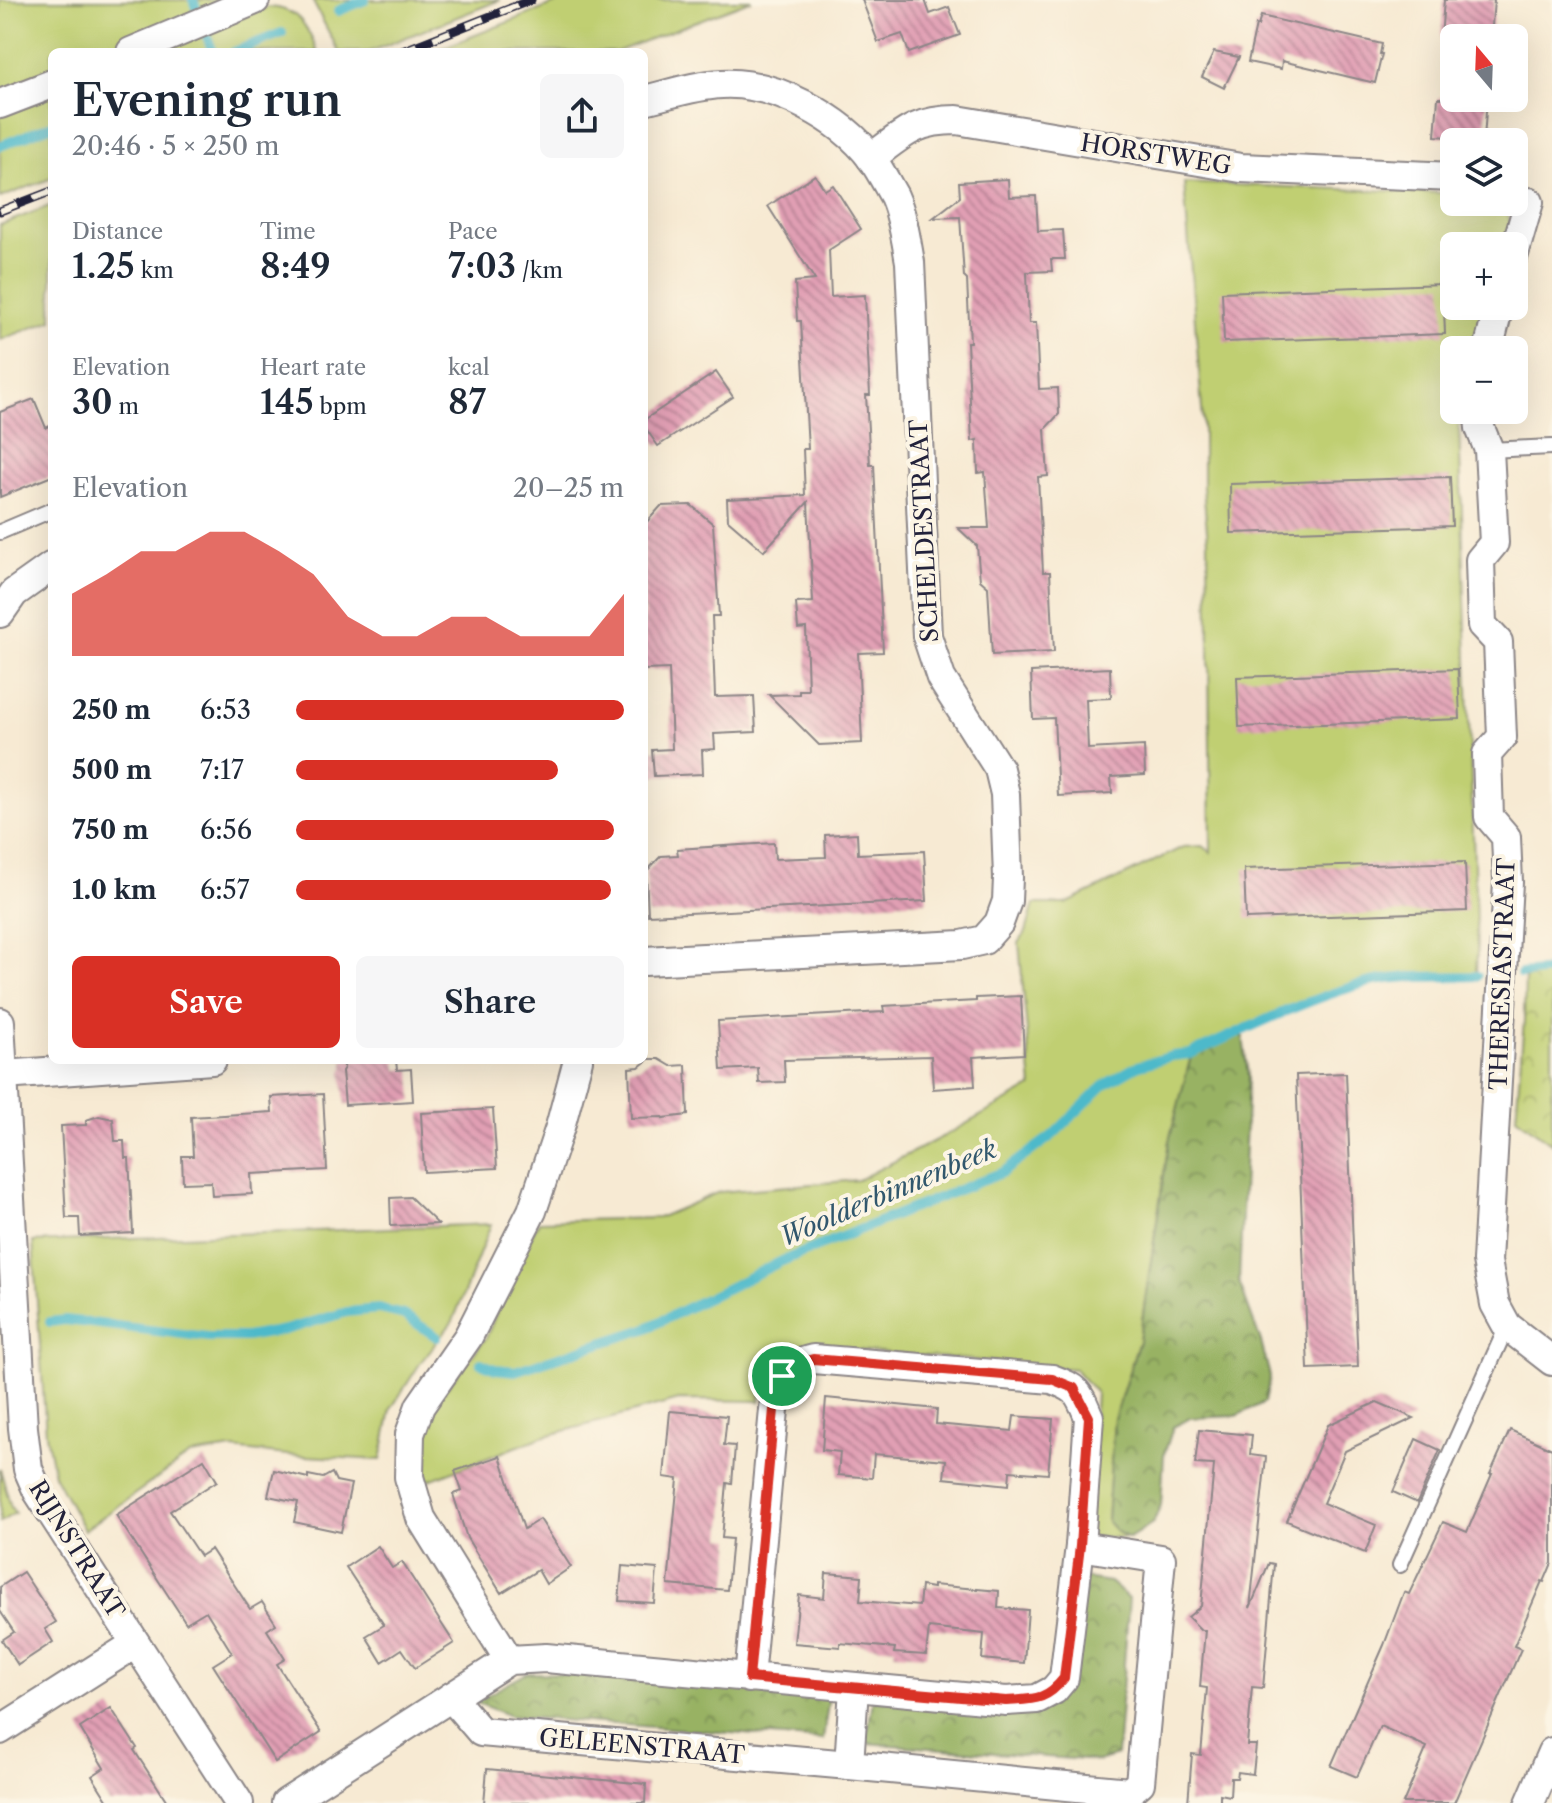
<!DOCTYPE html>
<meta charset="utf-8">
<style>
body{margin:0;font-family:"Libre Caslon Text",serif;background:#f6f6f7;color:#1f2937;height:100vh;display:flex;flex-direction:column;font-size:30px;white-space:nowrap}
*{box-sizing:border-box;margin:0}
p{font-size:26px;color:#747a83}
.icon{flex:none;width:44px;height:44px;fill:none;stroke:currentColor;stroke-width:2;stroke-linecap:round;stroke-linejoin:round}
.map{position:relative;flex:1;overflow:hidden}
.details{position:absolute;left:48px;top:48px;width:600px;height:1016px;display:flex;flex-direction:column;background:#fff;border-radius:12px;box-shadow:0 8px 32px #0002}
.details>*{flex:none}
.needle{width:52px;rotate:341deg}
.buttons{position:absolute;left:1440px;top:24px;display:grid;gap:16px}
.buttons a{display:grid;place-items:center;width:88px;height:88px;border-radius:12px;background:#fff;box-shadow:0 8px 32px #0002;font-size:40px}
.pin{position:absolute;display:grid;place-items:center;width:68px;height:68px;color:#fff;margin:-34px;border:4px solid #fff;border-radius:50%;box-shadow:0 2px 8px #0007}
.round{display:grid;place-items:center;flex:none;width:84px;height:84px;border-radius:12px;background:#f6f6f7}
.headline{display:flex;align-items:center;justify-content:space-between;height:136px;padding:0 24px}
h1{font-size:44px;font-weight:600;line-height:60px}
.stats{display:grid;grid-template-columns:repeat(3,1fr);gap:12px;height:136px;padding:8px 24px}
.stats div{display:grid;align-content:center}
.stats b{font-size:34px;font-weight:600}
.stats small{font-size:22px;font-weight:400}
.stats p{font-size:22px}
.chart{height:224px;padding:16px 24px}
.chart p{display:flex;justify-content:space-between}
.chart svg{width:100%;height:144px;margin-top:8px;fill:#d93025;opacity:.7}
.button{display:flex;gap:16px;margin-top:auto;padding:16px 24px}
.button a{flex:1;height:92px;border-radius:12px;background:#d93025;color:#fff;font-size:32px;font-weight:600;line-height:92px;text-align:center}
.button a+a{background:#f6f6f7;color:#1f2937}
ul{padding:0 24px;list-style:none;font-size:26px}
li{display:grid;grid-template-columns:128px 96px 1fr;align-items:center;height:60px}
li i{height:20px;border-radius:10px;background:#d93025}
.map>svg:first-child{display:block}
.green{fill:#c0cf72;stroke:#717856;stroke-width:2}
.forest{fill:url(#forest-crowns);stroke:#5d6a50;stroke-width:2}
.park{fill:url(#park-crowns);stroke:#717856;stroke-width:2}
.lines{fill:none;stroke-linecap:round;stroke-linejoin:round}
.stream{stroke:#4eb9ca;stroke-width:10}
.building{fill:url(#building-back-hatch)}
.lane-casing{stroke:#8c8687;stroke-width:18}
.street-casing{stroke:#8c8687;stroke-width:32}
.lane{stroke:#fff;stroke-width:14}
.street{stroke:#fff;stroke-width:28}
.rail-casing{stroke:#22223b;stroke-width:9}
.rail{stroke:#fcf5e5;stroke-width:6;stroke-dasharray:18;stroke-linecap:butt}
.route-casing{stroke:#fff;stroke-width:16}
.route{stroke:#d93025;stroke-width:10}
.labels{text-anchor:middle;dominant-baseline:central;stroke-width:8;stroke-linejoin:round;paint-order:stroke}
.street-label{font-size:24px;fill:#22223b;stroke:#fcf5e5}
.water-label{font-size:26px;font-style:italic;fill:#31576d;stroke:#fcf5e5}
</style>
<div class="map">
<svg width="1552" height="1803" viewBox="0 0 1552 1803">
<defs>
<pattern id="forest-crowns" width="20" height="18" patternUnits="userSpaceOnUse" patternTransform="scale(2)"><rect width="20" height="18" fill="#98b264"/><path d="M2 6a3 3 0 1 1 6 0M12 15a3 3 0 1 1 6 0" fill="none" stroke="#7c9054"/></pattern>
<pattern id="park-crowns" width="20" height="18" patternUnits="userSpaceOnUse" patternTransform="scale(2)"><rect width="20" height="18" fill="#c0cf72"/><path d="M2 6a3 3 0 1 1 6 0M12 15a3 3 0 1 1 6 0" fill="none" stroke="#a5b164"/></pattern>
<pattern id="building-back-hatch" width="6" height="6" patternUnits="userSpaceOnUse" patternTransform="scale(2)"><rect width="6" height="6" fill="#e19fb4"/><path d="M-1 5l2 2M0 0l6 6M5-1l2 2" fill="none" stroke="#b68194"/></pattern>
</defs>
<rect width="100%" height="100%" fill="#fcf5e5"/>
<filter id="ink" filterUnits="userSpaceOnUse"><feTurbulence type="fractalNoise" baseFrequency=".0125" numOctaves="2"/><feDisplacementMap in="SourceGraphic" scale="16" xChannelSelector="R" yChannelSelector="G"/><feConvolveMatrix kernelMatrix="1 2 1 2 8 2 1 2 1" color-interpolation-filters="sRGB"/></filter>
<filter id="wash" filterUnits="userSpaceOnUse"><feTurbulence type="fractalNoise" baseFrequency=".006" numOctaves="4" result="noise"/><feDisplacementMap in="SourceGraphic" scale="32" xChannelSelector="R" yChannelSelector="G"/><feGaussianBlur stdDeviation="1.8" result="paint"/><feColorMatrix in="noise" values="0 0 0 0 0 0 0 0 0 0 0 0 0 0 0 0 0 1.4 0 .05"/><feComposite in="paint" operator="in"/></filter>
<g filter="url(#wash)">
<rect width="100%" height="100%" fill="#f7ead3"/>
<g class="green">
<polygon points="0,0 238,0 108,52 52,52 52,74 0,95"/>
<polygon points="312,0 500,0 369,52 339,52"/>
<polygon points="565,0 752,0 616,52 432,52"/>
<path d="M 268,7 C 300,8 306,26 318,52 L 158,52 Z"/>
<polygon points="52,95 52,178 0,198 0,116"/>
<path d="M 1184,183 L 1444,193 L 1454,194 L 1454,202 L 1498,202 C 1515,219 1511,224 1505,246 L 1454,246 L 1454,306 L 1490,306 L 1478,350 L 1454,350 L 1454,410 L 1463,410 L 1459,426 L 1477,951 L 1476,973 L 1380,978 L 1243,1029 L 1169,1141 L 1139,1341 L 1114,1419 L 1107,1521 L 1117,1532 L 1129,1538 L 1087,1537 L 1096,1393 L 1075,1369 L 789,1344 L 763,1369 L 760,1401 L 679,1400 L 542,1437 L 427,1481 L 421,1459 L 429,1410 L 486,1338 L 515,1268 L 539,1221 L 658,1218 L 719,1192 L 858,1180 L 944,1136 L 1032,1087 L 1019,943 L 1026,932 L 1034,904 L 1066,904 L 1183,847 L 1203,846 L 1211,852 L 1208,541 L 1203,487 L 1203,422 Z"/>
<polygon points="52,205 52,320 0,340 0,225"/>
<polygon points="491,1224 453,1321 421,1362 391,1409 381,1460 287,1455 233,1449 190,1455 84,1530 54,1475 46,1434 33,1242"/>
<polygon points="0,1469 11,1507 15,1513 0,1522"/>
</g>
<g class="forest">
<polygon points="1242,1029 1248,1076 1239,1282 1261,1342 1270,1376 1265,1402 1236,1416 1190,1418 1173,1427 1164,1455 1161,1505 1153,1523 1129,1538 1117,1532 1107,1521 1114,1419 1139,1341 1169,1141 1192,1052 1240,1033"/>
<polygon points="1084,1578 1110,1582 1129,1599 1117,1755 1098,1761 866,1743 873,1700 1053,1705"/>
<polygon points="527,1673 586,1674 829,1696 823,1740 510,1716 475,1702"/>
</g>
<polygon class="park" points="1552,971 1552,1144 1516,1117 1524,1021 1525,974"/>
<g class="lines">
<g class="stream">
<polyline points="193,0 213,52"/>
<polyline points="338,11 365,0"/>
<polyline points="234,52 282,33"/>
<polyline points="0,146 52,125"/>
<polyline points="1521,974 1552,971"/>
<polyline points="50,1322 65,1320 208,1337 246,1337 285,1330 347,1312 379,1309 404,1315 437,1337"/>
<path d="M 481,1363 L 495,1369 L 515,1371 L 645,1329 L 782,1261 L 1003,1172 L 1053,1135 L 1104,1085 L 1137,1066 L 1172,1056 L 1190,1054 C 1243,1031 1300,1002 1355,986 C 1393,974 1437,977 1477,976"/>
</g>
</g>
<g id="blocks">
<g class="building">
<polygon points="862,0 925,0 930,14 949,7 960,35 909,53 902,34 878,42"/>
<polygon points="1444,0 1494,0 1491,38 1441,38"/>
<polygon points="1261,16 1382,44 1380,54 1382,54 1375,83 1282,61 1281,69 1248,62 1256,25 1258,26"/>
<polygon points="1214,52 1239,57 1224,88 1202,77"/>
<polygon points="1438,98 1487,98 1484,139 1435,136"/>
<polygon points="815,175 825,190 833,185 861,229 829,250 831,297 865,295 870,395 866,395 870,465 874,465 883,652 858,653 862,743 819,745 769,695 799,694 799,690 808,690 806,628 798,629 796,603 813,602 808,502 764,551 728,520 727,499 805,495 803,449 808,449 801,321 797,321 795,282 815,280 768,206"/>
<polygon points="1008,179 1009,197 1036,196 1038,231 1063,230 1065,259 1051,259 1052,271 1027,272 1029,323 1036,323 1039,389 1058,388 1059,414 1045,429 1048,476 1038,477 1043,572 1050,572 1054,652 992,655 988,587 980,580 977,546 958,528 989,528 985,472 978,473 977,440 972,441 967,342 970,342 967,280 964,277 960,217 933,218 960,197 959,182"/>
<polygon points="1443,284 1445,334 1224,342 1222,292"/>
<polygon points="716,372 733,397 658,446 644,426 644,420"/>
<polygon points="34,399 46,428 52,425 52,476 0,497 0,412"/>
<polygon points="1450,477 1452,526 1231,533 1230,484"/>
<polygon points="691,505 713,524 719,616 712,616 715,697 754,696 756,732 714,734 715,749 702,750 703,774 654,776 652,750 672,749 669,669 644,670 644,525 661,506"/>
<polygon points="1110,668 1111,698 1086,699 1088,749 1144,746 1145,775 1111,777 1112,793 1058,796 1054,718 1033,719 1031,672"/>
<polygon points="1458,669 1460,719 1239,727 1237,677"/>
<polygon points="857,833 858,854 924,851 927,901 648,915 646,872 661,856 678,855 677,849 774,843 775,859 826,857 825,835"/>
<polygon points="1465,862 1467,911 1246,919 1244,869"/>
<polygon points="1021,996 1024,1054 973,1057 975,1086 933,1089 931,1056 784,1060 785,1082 759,1083 758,1068 721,1070 718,1021 884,1012 883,1006 976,1001 976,998"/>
<polygon points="649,1059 659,1059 671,1066 686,1065 688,1115 663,1118 663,1117 631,1118 629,1068 639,1067"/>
<polygon points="344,1060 396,1060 397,1070 411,1069 413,1101 345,1105 342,1071 344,1068"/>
<polygon points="1346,1073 1358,1367 1308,1369 1296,1075"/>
<polygon points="323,1094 327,1170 251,1174 252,1194 212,1196 211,1182 183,1183 182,1156 193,1156 191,1117 272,1112 271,1097"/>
<polygon points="493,1109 497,1168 424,1172 421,1113"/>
<polygon points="99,1116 113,1119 115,1141 124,1141 125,1158 129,1158 133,1233 80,1236 79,1218 66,1218 61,1126 86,1125 86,1120"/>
<polygon points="410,1197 438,1224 391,1226 390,1198"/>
<polygon points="826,1398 937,1409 936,1424 1012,1431 1014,1416 1053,1419 1048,1474 1010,1471 1009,1485 944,1478 946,1460 874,1454 872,1478 838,1475 840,1452 822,1450"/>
<polygon points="1377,1402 1414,1418 1345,1451 1323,1503 1376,1525 1365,1553 1287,1521 1328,1425"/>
<polygon points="670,1411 727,1416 724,1445 735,1446 732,1484 727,1483 722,1538 732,1539 727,1590 668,1585 678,1479 664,1477"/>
<polygon points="1199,1430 1252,1435 1250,1455 1266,1457 1250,1608 1269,1563 1274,1564 1263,1688 1252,1687 1247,1745 1256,1745 1253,1774 1238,1772 1237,1778 1231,1778 1230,1796 1220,1794 1220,1803 1188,1803 1192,1754 1201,1755 1207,1688 1200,1687 1205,1630 1201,1630 1188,1617 1201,1606 1214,1465 1195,1464"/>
<polygon points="1510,1430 1552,1449 1552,1563 1544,1582 1542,1581 1514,1646 1521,1649 1454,1803 1403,1803 1427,1747 1380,1726 1357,1777 1331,1766 1384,1645 1404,1592 1409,1594 1443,1522 1467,1532 1492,1474 1490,1474"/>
<polygon points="1416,1439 1440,1450 1417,1503 1393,1492"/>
<polygon points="500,1456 524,1529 540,1519 571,1567 546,1584 538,1570 501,1593 467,1538 453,1494 462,1491 455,1471"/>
<polygon points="204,1459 217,1481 170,1511 200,1556 211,1549 250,1609 262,1602 276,1624 267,1630 285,1659 277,1664 321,1732 275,1762 213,1665 232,1653 206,1611 186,1623 116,1515"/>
<polygon points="274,1470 308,1478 308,1475 323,1478 332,1473 336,1481 351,1484 341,1532 294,1522 298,1502 268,1496"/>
<polygon points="378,1546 392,1568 402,1562 454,1643 415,1668 402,1649 382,1662 366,1636 384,1625 346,1567"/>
<polygon points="622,1566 657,1569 654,1603 619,1601"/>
<polygon points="23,1572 56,1622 45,1629 53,1642 18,1665 2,1640 14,1632 0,1611 0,1587"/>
<polygon points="826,1573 862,1576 860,1601 919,1606 921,1586 933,1588 933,1585 999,1591 998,1608 1028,1610 1024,1663 982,1659 984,1634 929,1628 926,1655 894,1653 895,1648 840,1643 840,1647 794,1643 799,1595 824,1598"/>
<polygon points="111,1708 137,1748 134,1750 168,1803 109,1803 92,1776 104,1768 80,1728"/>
<polygon points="487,1769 646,1784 645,1803 484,1803"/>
</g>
</g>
</g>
<g filter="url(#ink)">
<use href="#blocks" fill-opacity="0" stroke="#8c8687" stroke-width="2"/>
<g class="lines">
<g class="lane-casing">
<g id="lane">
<polyline points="1489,450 1552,447"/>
<polyline points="0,532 52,510"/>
<polyline points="1400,1565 1507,1326"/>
</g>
</g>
<g class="street-casing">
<g id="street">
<polyline points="131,52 255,0"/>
<path d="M 644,100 C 670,94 696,85 722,84 C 773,81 842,118 872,159 C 880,170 887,184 894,196 C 903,216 906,240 910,262 L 927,636 L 941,678 L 999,769 L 1005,794 L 1008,878 L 1007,901 L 999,923 L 984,940 L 962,945 L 644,961"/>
<polyline points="0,104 52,84"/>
<path d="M 871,158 C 903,134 915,120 957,120 L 1241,168 L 1454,177"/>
<polyline points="1514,254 1529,202"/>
<polyline points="1488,350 1499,306"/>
<polyline points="1478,410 1480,428 1489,450 1494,543 1480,560 1482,625 1498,642 1502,737 1487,754 1489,817 1506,837 1508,882 1487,1261 1495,1304 1507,1326 1552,1361"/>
<polyline points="0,613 14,593 52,566"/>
<polyline points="0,1022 23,1428 28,1469 38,1492 239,1803"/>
<polyline points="4,1075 212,1060"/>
<polyline points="509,1660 421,1518 409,1477 410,1434 420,1406 468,1337 532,1211 560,1127 578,1060"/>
<polyline points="451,1697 481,1732 849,1765 1129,1792 1140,1783 1161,1559 1080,1546"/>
<polyline points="0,1730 135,1644"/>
<polyline points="849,1765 854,1688"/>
<path d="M 286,1803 L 509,1660 L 546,1658 L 1006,1701 L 1037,1699 L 1054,1690 L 1064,1678 L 1080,1546 L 1089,1417 C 1078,1391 1078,1389 1052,1379 L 813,1359 C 785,1366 783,1372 775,1399 L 749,1678"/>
<polyline points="1530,1803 1552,1752"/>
</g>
</g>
<use href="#lane" class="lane"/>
<use href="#street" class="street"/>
<g class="rail-casing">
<g id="rail">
<polyline points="400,52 531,0"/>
<polyline points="0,211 52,191"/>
</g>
</g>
<use href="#rail" class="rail"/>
</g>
</g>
<g class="lines" filter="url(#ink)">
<g class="route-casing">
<path id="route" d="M 813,1359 L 1052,1379 L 1074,1388 L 1089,1417 L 1080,1546 L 1064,1678 C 1046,1701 1034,1699 1006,1701 L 749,1678 L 775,1399 C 783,1372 785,1366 813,1359 Z"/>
</g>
<use href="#route" class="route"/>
</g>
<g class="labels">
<g class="street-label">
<text transform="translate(1156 154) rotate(9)">HORSTWEG</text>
<text transform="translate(924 531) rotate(-93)">SCHELDESTRAAT</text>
<text transform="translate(1502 974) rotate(-88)">THERESIASTRAAT</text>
<text transform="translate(77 1549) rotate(58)">RIJNSTRAAT</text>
<text transform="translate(642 1746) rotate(5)">GELEENSTRAAT</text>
</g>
<g class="water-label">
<text transform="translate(888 1193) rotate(-23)">Woolderbinnenbeek</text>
</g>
</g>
</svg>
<div class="buttons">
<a><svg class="needle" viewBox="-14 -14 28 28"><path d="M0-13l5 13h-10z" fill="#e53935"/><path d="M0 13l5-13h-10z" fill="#747a83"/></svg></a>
<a><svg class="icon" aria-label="layers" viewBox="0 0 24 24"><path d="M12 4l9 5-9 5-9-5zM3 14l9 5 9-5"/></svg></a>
<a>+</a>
<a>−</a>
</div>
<div class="pin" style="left:782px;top:1376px;background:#1e9e55"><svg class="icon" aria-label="arrive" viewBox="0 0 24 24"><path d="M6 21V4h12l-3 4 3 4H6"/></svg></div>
<section class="details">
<div class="headline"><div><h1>Evening run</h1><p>20:46 · 5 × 250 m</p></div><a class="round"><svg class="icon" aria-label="share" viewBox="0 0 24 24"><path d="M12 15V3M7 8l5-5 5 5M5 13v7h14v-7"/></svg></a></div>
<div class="stats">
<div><p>Distance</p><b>1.25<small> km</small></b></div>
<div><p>Time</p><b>8:49</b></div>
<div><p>Pace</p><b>7:03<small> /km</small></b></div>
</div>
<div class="stats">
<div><p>Elevation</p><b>30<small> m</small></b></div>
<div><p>Heart rate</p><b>145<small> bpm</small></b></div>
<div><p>kcal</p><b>87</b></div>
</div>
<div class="chart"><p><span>Elevation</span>20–25 m</p>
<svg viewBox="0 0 160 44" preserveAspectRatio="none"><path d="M0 44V25L10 19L20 12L30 12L40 6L50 6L60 12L70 19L80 32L90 38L100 38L110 32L120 32L130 38L140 38L150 38L160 25V44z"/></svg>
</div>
<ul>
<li><b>250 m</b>6:53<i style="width:100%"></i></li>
<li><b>500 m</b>7:17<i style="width:80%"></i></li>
<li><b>750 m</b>6:56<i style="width:97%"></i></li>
<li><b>1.0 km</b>6:57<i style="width:96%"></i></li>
</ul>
<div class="button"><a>Save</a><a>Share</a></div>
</section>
</div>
